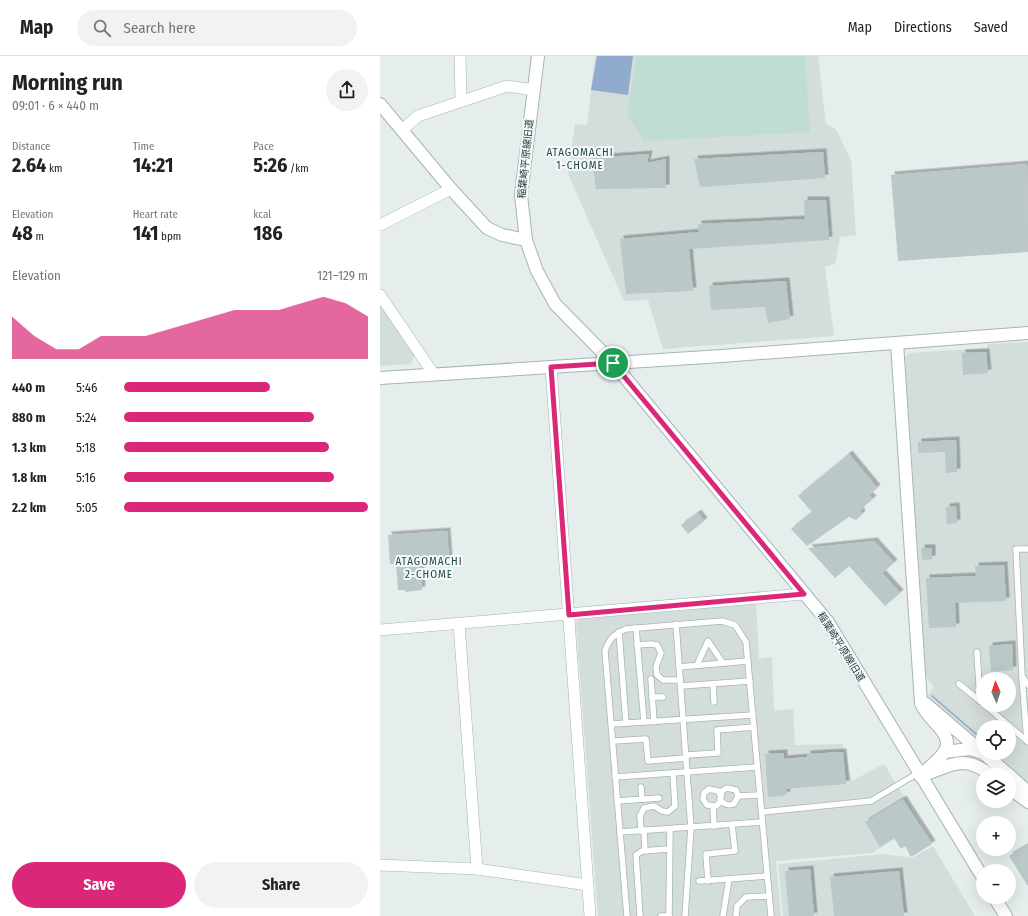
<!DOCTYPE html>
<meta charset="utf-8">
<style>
body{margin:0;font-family:"Fira Sans Condensed","Noto Sans JP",sans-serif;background:#f2f2f2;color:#222;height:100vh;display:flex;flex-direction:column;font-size:15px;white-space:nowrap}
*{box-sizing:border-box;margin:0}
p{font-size:13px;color:#767676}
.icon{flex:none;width:22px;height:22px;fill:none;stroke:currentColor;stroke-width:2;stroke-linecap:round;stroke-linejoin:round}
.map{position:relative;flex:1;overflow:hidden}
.details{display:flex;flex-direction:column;background:#fff;width:380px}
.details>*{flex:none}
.needle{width:26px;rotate:357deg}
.controls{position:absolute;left:596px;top:616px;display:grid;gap:8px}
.controls a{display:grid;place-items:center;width:40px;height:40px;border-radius:50%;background:#fff;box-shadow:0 4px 16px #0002;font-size:20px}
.pin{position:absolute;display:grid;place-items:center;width:34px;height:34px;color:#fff;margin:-17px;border:2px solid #fff;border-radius:50%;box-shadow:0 1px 4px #0007}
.round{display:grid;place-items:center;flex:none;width:42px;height:42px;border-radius:21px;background:#f2f2f2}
.headline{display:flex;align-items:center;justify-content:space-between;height:68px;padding:0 12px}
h1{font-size:22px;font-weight:700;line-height:30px}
.figures{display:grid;grid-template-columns:repeat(3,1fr);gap:6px;height:68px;padding:4px 12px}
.figures div{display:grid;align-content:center}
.figures b{font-size:20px;font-weight:700}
.figures small{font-size:11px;font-weight:400}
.figures p{font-size:11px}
.chart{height:112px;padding:8px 12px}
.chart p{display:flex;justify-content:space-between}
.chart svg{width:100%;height:72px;margin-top:4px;fill:#db2777;opacity:.7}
.primary-button{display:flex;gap:8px;margin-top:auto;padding:8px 12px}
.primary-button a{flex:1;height:46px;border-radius:24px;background:#db2777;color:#fff;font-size:16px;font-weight:700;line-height:46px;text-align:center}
.primary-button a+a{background:#f2f2f2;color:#222}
ul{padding:0 12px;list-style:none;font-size:13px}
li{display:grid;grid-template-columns:64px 48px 1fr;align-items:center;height:30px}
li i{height:10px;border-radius:5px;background:#db2777}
header{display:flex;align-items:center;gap:24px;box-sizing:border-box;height:56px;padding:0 20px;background:#fff;border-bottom:1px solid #e0e0e0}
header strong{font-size:19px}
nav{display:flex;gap:22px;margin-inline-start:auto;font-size:14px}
.search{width:280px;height:36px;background:#f2f2f2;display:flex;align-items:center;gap:10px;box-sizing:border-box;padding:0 14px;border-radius:22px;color:#767676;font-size:15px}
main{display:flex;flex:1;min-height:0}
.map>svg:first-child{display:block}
.built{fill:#d3dddc;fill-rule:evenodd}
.green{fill:#bfddd3}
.water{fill:#90abce}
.building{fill:#bac8c7;filter:url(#shadow)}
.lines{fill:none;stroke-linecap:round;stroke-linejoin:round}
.service-casing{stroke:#a8b4b5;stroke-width:7}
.minor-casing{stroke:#a8b4b5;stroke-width:12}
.tertiary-casing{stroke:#a8b4b5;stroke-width:14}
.service{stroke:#fff;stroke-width:5.5}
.minor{stroke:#fff;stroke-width:11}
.tertiary{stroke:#fff;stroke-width:12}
.route-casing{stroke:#fff;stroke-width:8}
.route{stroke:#db2777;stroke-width:5}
.labels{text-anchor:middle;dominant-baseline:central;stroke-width:4;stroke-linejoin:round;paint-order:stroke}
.street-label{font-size:10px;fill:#253a3e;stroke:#f5faf9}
.neighbourhood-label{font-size:11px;letter-spacing:1px;fill:#22474f;stroke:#f5faf9}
</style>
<header>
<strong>Map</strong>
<div class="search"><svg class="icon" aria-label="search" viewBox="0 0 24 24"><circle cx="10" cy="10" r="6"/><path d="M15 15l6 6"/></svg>Search here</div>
<nav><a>Map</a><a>Directions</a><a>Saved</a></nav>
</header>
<main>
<section class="details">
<div class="headline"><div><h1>Morning run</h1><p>09:01 · 6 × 440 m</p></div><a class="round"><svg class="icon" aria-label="share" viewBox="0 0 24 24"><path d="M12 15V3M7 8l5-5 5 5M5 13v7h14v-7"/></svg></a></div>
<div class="figures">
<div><p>Distance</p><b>2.64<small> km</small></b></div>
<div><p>Time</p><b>14:21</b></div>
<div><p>Pace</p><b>5:26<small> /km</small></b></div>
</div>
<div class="figures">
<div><p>Elevation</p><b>48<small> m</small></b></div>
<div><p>Heart rate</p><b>141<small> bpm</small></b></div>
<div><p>kcal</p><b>186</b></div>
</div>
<div class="chart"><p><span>Elevation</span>121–129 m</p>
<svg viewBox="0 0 160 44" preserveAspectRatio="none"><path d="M0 44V18L10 30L20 38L30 38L40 30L50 30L60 30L70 26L80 22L90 18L100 14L110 14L120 14L130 10L140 6L150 10L160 18V44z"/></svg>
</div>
<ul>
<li><b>440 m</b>5:46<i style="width:60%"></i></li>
<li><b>880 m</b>5:24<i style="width:78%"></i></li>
<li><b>1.3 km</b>5:18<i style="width:84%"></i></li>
<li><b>1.8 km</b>5:16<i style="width:86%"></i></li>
<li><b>2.2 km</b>5:05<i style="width:100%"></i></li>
</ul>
<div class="primary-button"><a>Save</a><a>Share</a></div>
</section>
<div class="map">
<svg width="648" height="860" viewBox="0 0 648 860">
<defs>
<filter id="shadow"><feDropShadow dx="3.5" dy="-3.5" stdDeviation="0" flood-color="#0004"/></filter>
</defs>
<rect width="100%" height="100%" fill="#e5eded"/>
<g class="built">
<polygon points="215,0 438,0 446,68 456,73 471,104 476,179 460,181 455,208 445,211 454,280 283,293 268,244 244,245 188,118 195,68 207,69"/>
<polygon points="0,244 36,296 31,308 0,310"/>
<path d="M 648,286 L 648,726 L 613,697 L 629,697 L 629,671 L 603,671 L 603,689 L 546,642 L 554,631 L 546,621 L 525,302 L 529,297 L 607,292 L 607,288 ZM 603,623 L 629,623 L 629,649 L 603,649 Z"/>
<polygon points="376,545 379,603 392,601 394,655 413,653 415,689 463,688 472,725 504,708 540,767 492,797 396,805 401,860 218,860 196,566 203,560"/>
<polygon points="553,790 595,860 403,860 398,808 504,798 532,802"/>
</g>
<polygon class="green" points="257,0 425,0 430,76 264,85 247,59"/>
<g class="water">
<polygon points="217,0 253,0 248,39 211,34"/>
<polygon points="552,639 603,683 603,685 551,640"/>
</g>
<g class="building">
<polygon points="443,96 445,122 320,131 314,103"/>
<polygon points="269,98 267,107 286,103 286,132 216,133 212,102"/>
<polygon points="647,108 648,196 518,205 511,119"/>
<polygon points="424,144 446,144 449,184 309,193 313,235 246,238 240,183 319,176 318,168 425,163"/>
<polygon points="406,225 410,263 388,267 385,251 331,254 329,230"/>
<polygon points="606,296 608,317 583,319 582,297"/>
<polygon points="576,384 577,416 566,417 565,396 538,397 538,386"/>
<polygon points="469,398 497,432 489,439 493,443 480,454 482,458 476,464 469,461 427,490 411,473 432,456 418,440"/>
<polygon points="576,450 577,467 567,468 566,451"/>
<polygon points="318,457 324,465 308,478 301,469"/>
<polygon points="67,475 69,504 41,506 42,534 25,536 25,534 18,534 16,508 10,508 8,479"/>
<polygon points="494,485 514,507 502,517 520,537 505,550 469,510 455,522 428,492"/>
<polygon points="541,492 552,492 552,503 542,504"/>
<polygon points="624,509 626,545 575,547 576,571 549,572 546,522 596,520 595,510"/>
<polygon points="632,588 633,614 611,616 609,590"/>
<polygon points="463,696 466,728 406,733 407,739 388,741 385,698 404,697 404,703 427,701 427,698"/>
<polygon points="523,743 552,788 531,801 525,790 521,793 514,782 500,791 485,766"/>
<polygon points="648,789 648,830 629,800"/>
<polygon points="430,813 434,860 409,860 405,815"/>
<polygon points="519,815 524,860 454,860 450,821"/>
</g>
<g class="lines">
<g class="service-casing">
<g id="service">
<polyline points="648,493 636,493 642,620 648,629"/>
<polyline points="296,568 311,772 305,860"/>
<polyline points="256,572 264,666"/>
<polyline points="239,576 246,667"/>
<polyline points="257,589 271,588 277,589 281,597 276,611 277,619 283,624 300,624"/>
<polyline points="597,596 600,645"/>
<polyline points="317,609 328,585 343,607"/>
<polyline points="299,611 368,605"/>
<polyline points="642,622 647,685"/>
<polyline points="271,623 274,666"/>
<polyline points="333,628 334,646"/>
<polyline points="579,628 600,645"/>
<polyline points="301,630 370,625"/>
<polyline points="272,641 283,641"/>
<polyline points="605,649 648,686"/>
<polyline points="232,668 373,659"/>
<polyline points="233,685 266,683 268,705 306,702"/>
<polyline points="306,699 338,697 337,674 374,671"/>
<polyline points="235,721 377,711"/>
<polyline points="261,731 262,743"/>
<polyline points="358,740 380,739"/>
<path d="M 340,743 C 344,749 348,750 354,748 L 358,740 L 356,734 L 347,732 L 342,735 L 340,746 L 336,750 L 327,749 L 323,743 L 324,737 L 329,733 L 338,735 L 341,740"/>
<polyline points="237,745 279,742"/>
<polyline points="333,750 334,770"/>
<polyline points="382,756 491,745 538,717"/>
<polyline points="264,774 265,795"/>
<polyline points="261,775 260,760 264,752 274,750 282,755 288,756 295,750 293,717"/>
<polyline points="240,776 382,766"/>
<polyline points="319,825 387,820"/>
<polyline points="328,825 326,798 355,795 352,769"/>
<path d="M 247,860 L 225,595 C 229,583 234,578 246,573 L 342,565 L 355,569 L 366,586 L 391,860"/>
<polyline points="260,860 256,799 262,795 289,793"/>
<polyline points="281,860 289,860"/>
<polyline points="289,860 290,773"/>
<polyline points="343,860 349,823"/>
<polyline points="356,860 357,850 366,841 389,840"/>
</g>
</g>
<g class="minor-casing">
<g id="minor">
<polyline points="80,0 81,45"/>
<polyline points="22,74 38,60 127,30 154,34"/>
<polyline points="0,169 71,133"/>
<polyline points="0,239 53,317"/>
<polyline points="171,311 210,860"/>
<polyline points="79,568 97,813"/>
<polyline points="0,574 424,538"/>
<polyline points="0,809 97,813 208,829"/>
</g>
</g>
<g class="tertiary-casing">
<g id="tertiary">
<polyline points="158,0 141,139 146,184 157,215 175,248 233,307 448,566 603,822"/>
<polyline points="0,48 71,133 107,172 122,179 146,184"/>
<path d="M 517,287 L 541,647 C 547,665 575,677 565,695 C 560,704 547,713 540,720"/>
<polyline points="0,322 342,300 648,277"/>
<polyline points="546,648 629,719"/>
<polyline points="564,696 590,693 600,696"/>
<path d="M 543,719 C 573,709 583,698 611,719"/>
<polyline points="629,719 648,736"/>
<polyline points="629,732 648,746"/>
<polyline points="614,841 626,860"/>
</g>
</g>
<use href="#service" class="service"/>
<use href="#minor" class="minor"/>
<use href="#tertiary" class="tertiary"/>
</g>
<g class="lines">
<g class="route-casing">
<polygon id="route" points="233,307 424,538 189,559 171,311"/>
</g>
<use href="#route" class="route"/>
</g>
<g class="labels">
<g class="street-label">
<text transform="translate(146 103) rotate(-84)">稲葉崎平原線旧道</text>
<text transform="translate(461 591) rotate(58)">稲葉崎平原線旧道</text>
</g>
<g class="neighbourhood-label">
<text x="200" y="96">ATAGOMACHI<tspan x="200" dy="13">1-CHOME</tspan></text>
<text x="49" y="505">ATAGOMACHI<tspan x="49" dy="13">2-CHOME</tspan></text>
</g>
</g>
</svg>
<div class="controls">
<a><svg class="needle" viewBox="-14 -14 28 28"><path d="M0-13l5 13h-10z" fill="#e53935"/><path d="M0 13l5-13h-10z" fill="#767676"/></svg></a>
<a><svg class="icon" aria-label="locate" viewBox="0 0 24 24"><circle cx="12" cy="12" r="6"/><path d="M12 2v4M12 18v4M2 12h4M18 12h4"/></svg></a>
<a><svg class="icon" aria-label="layers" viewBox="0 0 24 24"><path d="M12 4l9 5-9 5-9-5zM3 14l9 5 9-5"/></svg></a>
<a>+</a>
<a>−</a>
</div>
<div class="pin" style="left:233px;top:307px;background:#1e9e55"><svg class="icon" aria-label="arrive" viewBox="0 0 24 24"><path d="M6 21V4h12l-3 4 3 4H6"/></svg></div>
</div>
</main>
